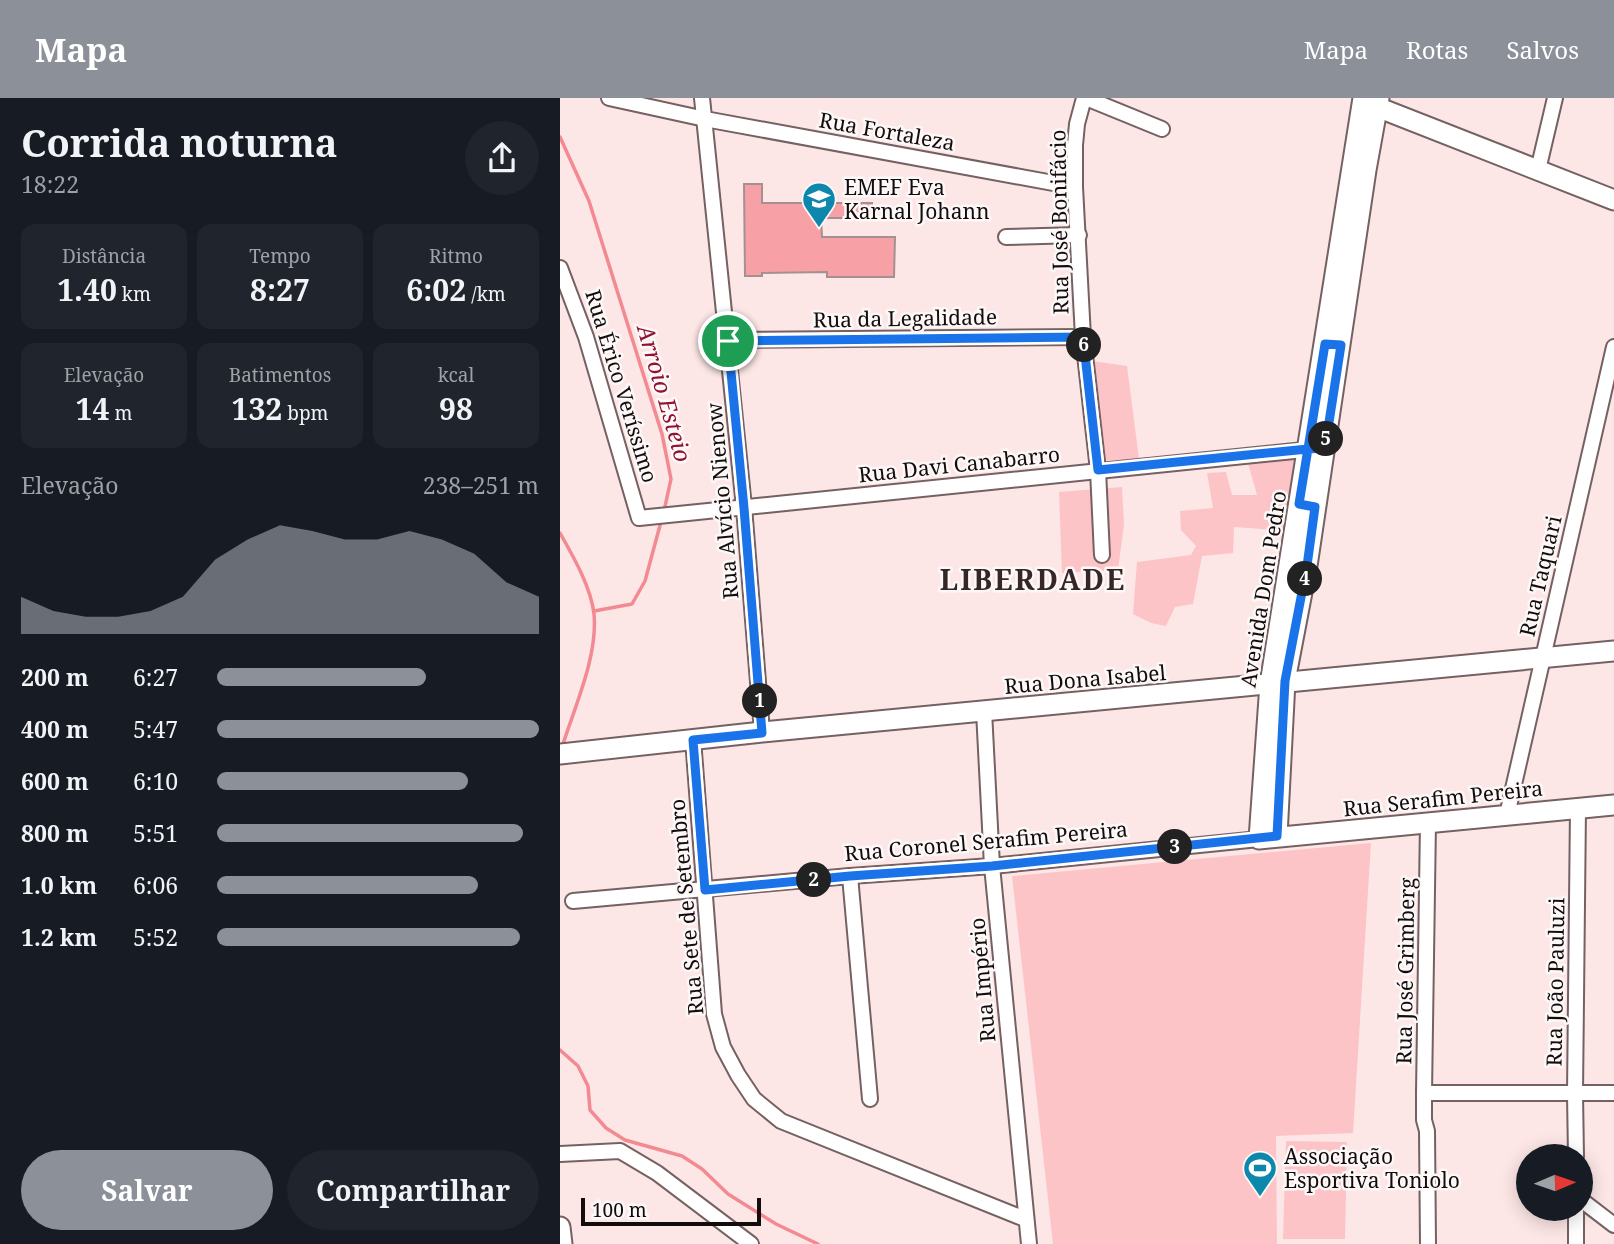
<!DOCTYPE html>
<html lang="pt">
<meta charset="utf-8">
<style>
body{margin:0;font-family:"Noto Serif",serif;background:#20242c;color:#f1f3f6;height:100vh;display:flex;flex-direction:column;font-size:26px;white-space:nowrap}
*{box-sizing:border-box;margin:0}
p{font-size:23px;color:#9ea1a6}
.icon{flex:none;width:38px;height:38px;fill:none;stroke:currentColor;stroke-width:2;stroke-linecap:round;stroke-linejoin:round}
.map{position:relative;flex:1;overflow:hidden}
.side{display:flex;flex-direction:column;background:#171b24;width:560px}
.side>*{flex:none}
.needle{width:46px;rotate:88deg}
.buttons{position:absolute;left:956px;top:1046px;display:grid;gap:14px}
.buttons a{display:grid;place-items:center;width:77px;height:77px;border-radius:50%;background:#171b24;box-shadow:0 4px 18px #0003;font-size:35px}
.scale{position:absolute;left:21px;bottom:18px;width:180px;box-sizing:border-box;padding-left:7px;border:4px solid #130b0c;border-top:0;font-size:19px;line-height:24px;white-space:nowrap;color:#130b0c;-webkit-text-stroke:5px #fdf8f8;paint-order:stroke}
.pin{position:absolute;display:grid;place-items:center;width:60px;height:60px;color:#fff;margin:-30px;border:4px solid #fff;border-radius:50%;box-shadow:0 2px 7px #0007}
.km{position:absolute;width:35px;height:35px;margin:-18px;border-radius:50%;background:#222;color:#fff;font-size:19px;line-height:35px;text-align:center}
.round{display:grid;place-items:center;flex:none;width:74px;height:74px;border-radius:37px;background:#20242c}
.summary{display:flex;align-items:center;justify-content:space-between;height:119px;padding:0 21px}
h1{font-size:38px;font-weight:700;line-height:52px}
.stats{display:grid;grid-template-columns:repeat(3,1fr);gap:10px;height:119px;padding:7px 21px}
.stats div{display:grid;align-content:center;border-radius:14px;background:#20242c;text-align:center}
.stats b{font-size:30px;font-weight:700}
.stats small{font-size:19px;font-weight:400}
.stats p{font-size:19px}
.chart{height:196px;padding:14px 21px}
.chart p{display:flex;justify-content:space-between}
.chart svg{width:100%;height:126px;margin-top:7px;fill:#8c9099;opacity:.7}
.primary-button{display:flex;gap:14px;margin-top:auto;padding:14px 21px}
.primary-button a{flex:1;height:80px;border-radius:42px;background:#8c9099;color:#fff;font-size:28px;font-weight:700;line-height:80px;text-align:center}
.primary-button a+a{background:#20242c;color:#f1f3f6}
ul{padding:0 21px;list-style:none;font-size:23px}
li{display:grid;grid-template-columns:112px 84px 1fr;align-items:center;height:52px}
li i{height:18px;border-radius:9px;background:#8c9099}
header{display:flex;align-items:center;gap:42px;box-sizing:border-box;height:98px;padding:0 35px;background:#8c9099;color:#fff}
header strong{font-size:33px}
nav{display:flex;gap:38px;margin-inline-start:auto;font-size:24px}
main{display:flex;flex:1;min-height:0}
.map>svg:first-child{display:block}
.green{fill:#fdc4c7}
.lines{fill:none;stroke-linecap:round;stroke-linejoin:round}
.stream{stroke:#f38a92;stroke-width:3.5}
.building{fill:#f7a1a6;stroke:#a59091;stroke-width:2}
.street-casing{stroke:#756162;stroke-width:18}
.secondary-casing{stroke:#756162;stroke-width:23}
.street{stroke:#fff;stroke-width:14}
.secondary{stroke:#fff;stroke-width:19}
.route-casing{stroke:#fff;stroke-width:14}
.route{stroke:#1a73e8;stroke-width:9}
.labels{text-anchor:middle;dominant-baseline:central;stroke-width:5;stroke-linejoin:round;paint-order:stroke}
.street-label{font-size:21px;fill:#130b0c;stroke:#fdf8f8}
.poi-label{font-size:21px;fill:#130b0c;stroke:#fdf8f8;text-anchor:start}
.water-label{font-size:23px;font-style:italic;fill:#901230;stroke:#fdf8f8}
.district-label{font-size:28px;font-weight:bold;letter-spacing:2px;fill:#372627;stroke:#fdf8f8}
</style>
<header>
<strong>Mapa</strong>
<nav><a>Mapa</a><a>Rotas</a><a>Salvos</a></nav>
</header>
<main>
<section class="side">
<div class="summary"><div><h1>Corrida noturna</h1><p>18:22</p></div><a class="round"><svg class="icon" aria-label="share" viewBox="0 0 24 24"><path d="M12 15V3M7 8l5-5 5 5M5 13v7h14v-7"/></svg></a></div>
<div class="stats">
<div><p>Distância</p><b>1.40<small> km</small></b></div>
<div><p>Tempo</p><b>8:27</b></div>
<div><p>Ritmo</p><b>6:02<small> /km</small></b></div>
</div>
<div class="stats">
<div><p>Elevação</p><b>14<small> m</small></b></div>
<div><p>Batimentos</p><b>132<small> bpm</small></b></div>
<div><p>kcal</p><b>98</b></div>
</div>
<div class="chart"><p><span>Elevação</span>238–251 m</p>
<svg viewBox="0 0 160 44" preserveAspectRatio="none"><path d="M0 44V31L10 36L20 38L30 38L40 36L50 31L60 18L70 11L80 6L90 8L100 11L110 11L120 8L130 11L140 16L150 26L160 31V44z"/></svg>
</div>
<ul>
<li><b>200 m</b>6:27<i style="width:65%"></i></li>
<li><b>400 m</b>5:47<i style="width:100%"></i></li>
<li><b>600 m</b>6:10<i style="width:78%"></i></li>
<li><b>800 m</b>5:51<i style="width:95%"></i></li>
<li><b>1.0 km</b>6:06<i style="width:81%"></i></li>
<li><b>1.2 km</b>5:52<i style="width:94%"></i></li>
</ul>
<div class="primary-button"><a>Salvar</a><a>Compartilhar</a></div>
</section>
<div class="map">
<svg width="1054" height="1146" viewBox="0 0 1054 1146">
<rect width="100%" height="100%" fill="#fde6e6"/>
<g class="green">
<polygon points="532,263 567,268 579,361 542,363"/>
<polygon points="747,356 730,433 674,429 673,455 642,458 633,506 615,509 606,528 591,525 573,516 577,464 631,457 636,448 621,432 620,413 653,410 647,375 666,374 672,397 697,397 687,362"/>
<polygon points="562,389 564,426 558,472 502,475 499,394"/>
<polygon points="811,745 793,1035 716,1038 717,1146 493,1146 452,778"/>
<polygon points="726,1043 787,1044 785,1141 723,1141"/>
</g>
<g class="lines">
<g class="stream">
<polyline points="0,39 29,103 102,336 111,381 104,413"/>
<path d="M 0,435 C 13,458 31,489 34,516 C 38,558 15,608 2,649"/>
<polyline points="34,513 72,506 85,483 102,420"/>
<polyline points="0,952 18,968 28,988 30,1012 46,1030 65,1042 122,1058 142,1071 168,1096 216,1126 258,1146"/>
</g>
</g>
<polygon class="building" points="184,86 202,86 202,105 312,105 312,120 261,120 262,139 335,139 334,179 267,179 267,174 202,175 202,178 185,178"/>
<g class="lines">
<g class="street-casing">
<g id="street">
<polyline points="49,0 145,21 515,89"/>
<polyline points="142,0 184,409 202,634"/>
<polyline points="524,0 517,26 515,47 515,89 523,239 538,372 542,457"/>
<polyline points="526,0 602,31"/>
<polyline points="978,72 995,0"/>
<polyline points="446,139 519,137"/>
<polyline points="0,170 26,239 79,420 754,351"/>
<polyline points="168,242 523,239"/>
<polyline points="424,613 432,768 469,1146"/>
<polyline points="133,641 154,916 163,949 178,977 194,1001 221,1023 465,1121"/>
<polyline points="947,717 1054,249"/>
<polyline points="868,724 864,995 864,1022 867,1033 868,1146"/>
<polyline points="290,778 310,1001"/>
<polyline points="13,803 290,778 432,768 699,741"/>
<polyline points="864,995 1054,995"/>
<polyline points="0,1056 60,1053 97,1075 191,1146"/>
<polyline points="1016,1059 1015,996 1018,709"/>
<polyline points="1020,1101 1054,1127"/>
<polyline points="1016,1146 1016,1111"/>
</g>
</g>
<g class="secondary-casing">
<g id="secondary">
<polyline points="803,0 710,586 699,741 1054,707"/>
<polyline points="808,4 814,6 817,9 1054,102"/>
<polyline points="0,656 202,634 1054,553"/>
<polyline points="717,738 725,583 747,468 806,72 819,0"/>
<polyline points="0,1129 2,1146"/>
</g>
</g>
<use href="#street" class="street"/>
<use href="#secondary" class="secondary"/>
</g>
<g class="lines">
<g class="route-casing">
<polyline id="route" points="168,243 184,410 202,635 133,642 145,792 290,778 432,768 717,738 725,583 747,468 755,409 739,406 765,246 781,247 765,350 748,351 538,372 523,239 168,243"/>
</g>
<use href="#route" class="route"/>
</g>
<defs>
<g id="school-pin" transform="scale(1.75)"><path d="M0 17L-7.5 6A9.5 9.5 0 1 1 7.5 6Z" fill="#0d87ab" stroke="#fdf8f8"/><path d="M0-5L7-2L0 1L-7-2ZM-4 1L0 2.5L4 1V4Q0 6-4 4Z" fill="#fff"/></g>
<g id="stadium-pin" transform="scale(1.75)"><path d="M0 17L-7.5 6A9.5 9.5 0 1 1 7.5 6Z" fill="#0d87ab" stroke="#fdf8f8"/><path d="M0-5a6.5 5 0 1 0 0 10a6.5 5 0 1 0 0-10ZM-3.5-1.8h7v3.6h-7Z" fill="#fff"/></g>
</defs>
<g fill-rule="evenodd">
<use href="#school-pin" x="259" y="101"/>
<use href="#stadium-pin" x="700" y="1070"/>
</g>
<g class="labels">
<g class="street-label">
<text transform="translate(327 33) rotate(10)">Rua Fortaleza</text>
<text transform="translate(499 124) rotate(-91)">Rua José Bonifácio</text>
<text transform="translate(345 220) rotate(-1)">Rua da Legalidade</text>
<text transform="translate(62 288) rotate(73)">Rua Érico Veríssimo</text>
<text transform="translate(399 366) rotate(-6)">Rua Davi Canabarro</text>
<text transform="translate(162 403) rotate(-95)">Rua Alvício Nienow</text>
<text transform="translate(980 478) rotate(-77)">Rua Taquari</text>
<text transform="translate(703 491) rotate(-81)">Avenida Dom Pedro</text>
<text transform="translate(525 581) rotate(-5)">Rua Dona Isabel</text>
<text transform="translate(883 700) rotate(-6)">Rua Serafim Pereira</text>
<text transform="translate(426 743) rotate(-5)">Rua Coronel Serafim Pereira</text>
<text transform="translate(126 809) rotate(-95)">Rua Sete de Setembro</text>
<text transform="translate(845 873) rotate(-89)">Rua José Grimberg</text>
<text transform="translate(422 882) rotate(-95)">Rua Império</text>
<text transform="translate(995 884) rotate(-89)">Rua João Pauluzi</text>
</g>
<g class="poi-label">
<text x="284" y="89">EMEF Eva<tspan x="284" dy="24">Karnal Johann</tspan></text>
<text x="724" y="1058">Associação<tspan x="724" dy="24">Esportiva Toniolo</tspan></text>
</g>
<g class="water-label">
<text transform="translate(105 295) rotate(74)">Arroio Esteio</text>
</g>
<g class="district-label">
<text x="473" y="481">LIBERDADE</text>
</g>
</g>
</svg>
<div class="buttons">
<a><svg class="needle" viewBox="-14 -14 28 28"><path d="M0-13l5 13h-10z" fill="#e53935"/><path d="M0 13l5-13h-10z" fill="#9ea1a6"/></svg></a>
</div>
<div class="scale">100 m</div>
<div class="pin" style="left:168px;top:243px;background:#1e9e55"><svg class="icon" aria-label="arrive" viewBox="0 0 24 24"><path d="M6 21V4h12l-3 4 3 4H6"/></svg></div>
<b class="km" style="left:200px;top:603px">1</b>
<b class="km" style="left:254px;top:782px">2</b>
<b class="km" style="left:615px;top:749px">3</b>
<b class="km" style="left:745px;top:481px">4</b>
<b class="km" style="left:766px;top:341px">5</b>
<b class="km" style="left:524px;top:247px">6</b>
</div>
</main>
